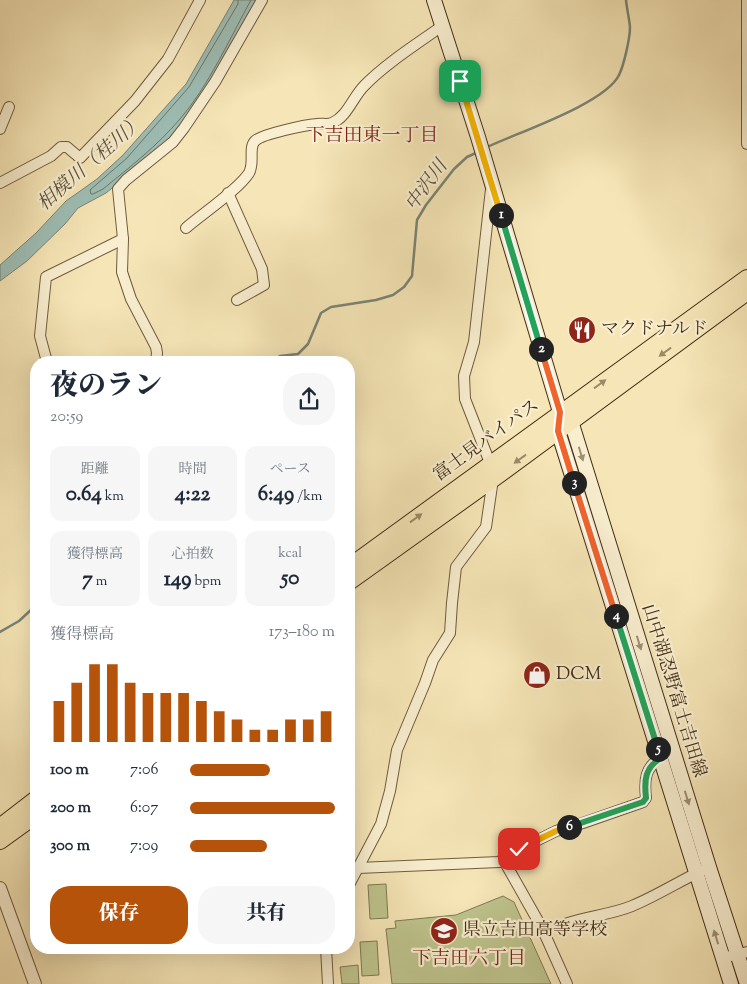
<!DOCTYPE html>
<html lang="ja">
<meta charset="utf-8">
<style>
body{margin:0;font-family:"Sorts Mill Goudy","Noto Serif JP",serif;background:#f6f6f7;color:#1f2937;height:100vh;display:flex;flex-direction:column;font-size:19px;white-space:nowrap}
*{box-sizing:border-box;margin:0}
p{font-size:16px;color:#747a83}
.icon{flex:none;width:28px;height:28px;fill:none;stroke:currentColor;stroke-width:2;stroke-linecap:round;stroke-linejoin:round}
.map{position:relative;flex:1;overflow:hidden}
.drawer{position:absolute;left:30px;top:356px;width:325px;height:598px;display:flex;flex-direction:column;background:#fff;border-radius:20px;box-shadow:0 5px 20px #0002}
.drawer>*{flex:none}
.pin{position:absolute;display:grid;place-items:center;width:42px;height:42px;color:#fff;margin:-21px;border-radius:10px;box-shadow:0 2px 8px #0006}
.km{position:absolute;width:25px;height:25px;margin:-12px;border-radius:50%;background:#222;color:#fff;font-size:14px;line-height:25px;text-align:center}
.round{display:grid;place-items:center;flex:none;width:52px;height:52px;border-radius:20px;background:#f6f6f7}
.overview{display:flex;align-items:center;justify-content:space-between;height:85px;padding:0 20px}
h1{font-size:28px;font-weight:800;line-height:38px}
.figures{display:grid;grid-template-columns:repeat(3,1fr);gap:8px;height:85px;padding:5px 20px}
.figures div{display:grid;align-content:center;border-radius:12px;background:#f6f6f7;text-align:center}
.figures b{font-size:21px;font-weight:800}
.figures small{font-size:14px;font-weight:400}
.figures p{font-size:14px}
.chart{height:140px;padding:10px 20px}
.chart p{display:flex;justify-content:space-between}
.chart svg{width:100%;height:90px;margin-top:5px;stroke:#b45309;stroke-width:6}
.action{display:flex;gap:10px;margin-top:auto;padding:10px 20px}
.action a{flex:1;height:58px;border-radius:20px;background:#b45309;color:#fff;font-size:20px;font-weight:800;line-height:58px;text-align:center}
.action a+a{background:#f6f6f7;color:#1f2937}
ul{padding:0 20px;list-style:none;font-size:16px}
li{display:grid;grid-template-columns:80px 60px 1fr;align-items:center;height:38px}
li i{height:12px;border-radius:6px;background:#b45309}
.map>svg:first-child{display:block}
.green{fill:#bec48d;stroke:#807852}
.water{fill:#9ebeb5;stroke:#798475}
.lines{fill:none;stroke-linecap:round;stroke-linejoin:round}
.shore{stroke:#707666;stroke-width:1}
.stream{stroke:#798475;stroke-width:2.5}
.minor-casing{stroke:#6f5b3e;stroke-width:12}
.tertiary-casing{stroke:#6f5b3e;stroke-width:14}
.secondary-casing{stroke:#422d16;stroke-width:16}
.trunk-casing{stroke:#422d16;stroke-width:18}
.minor{stroke:#f9efd0;stroke-width:10}
.tertiary{stroke:#f9efd0;stroke-width:12}
.secondary{stroke:#f9efd0;stroke-width:14}
.trunk{stroke:#f6e6b7;stroke-width:16}
.oneway{fill:#9c8a66}
.oneway2{fill:#9e8e73}
.split-1-casing{stroke:#fff;stroke-width:10}
.split-2-casing{stroke:#fff;stroke-width:10}
.split-3-casing{stroke:#fff;stroke-width:10}
.split-4-casing{stroke:#fff;stroke-width:10}
.split-5-casing{stroke:#fff;stroke-width:10}
.split-6-casing{stroke:#fff;stroke-width:10}
.split-7-casing{stroke:#fff;stroke-width:10}
.split-1{stroke:#f5b400;stroke-width:6}
.split-2{stroke:#22a559;stroke-width:6}
.split-3{stroke:#f0652b;stroke-width:6}
.split-4{stroke:#f0652b;stroke-width:6}
.split-5{stroke:#22a559;stroke-width:6}
.split-6{stroke:#22a559;stroke-width:6}
.split-7{stroke:#f5b400;stroke-width:6}
.labels{text-anchor:middle;dominant-baseline:central;stroke-width:4.5;stroke-linejoin:round;paint-order:stroke}
.poi-label{font-size:18px;fill:#422d16;stroke:#f9efd0;text-anchor:start}
.street-label{font-size:18px;fill:#422d16;stroke:#f9efd0}
.neighbourhood-label{font-size:19px;fill:#7a1f14;stroke:#f9efd0}
.water-label{font-size:19px;font-style:italic;fill:#59513e;stroke:#f9efd0}
</style>
<div class="map">
<svg width="747" height="984" viewBox="0 0 747 984">
<rect width="100%" height="100%" fill="#f6e6b7"/>
<filter id="stains"><feTurbulence type="fractalNoise" baseFrequency=".004" numOctaves="4"/><feColorMatrix values="0 0 0 0 .2 0 0 0 0 .09 0 0 0 0 .02 0 0 0 .5 -.17"/></filter>
<radialGradient id="worn" r=".72"><stop offset=".6" stop-color="#630" stop-opacity="0"/><stop offset="1" stop-color="#630" stop-opacity=".3"/></radialGradient>
<g class="green">
<polygon points="386,884 388,918 370,919 368,885"/>
<polygon points="503,896 514,902 551,984 392,984 386,929 396,928 395,921 456,915"/>
<polygon points="377,941 379,975 362,976 360,942"/>
<polygon points="358,965 359,984 342,984 340,967"/>
</g>
<polygon class="water" points="234,0 257,0 208,87 185,121 158,151 106,193 78,208 65,224 27,261 0,281 0,265 36,233 66,201 97,179 123,155 186,84"/>
<g class="lines">
<path class="shore" d="M 238,0 L 238,4 L 189,87 L 127,158 L 90,190 L 91,194 L 93,194 L 103,189 C 130,167 157,146 180,119 C 208,87 230,38 251,0"/>
<g class="stream">
<path d="M 485,148 C 516,133 605,104 619,75 C 624,65 630,38 630,27 C 629,18 627,9 626,0"/>
<polyline points="271,362 280,356 298,354 308,344 321,313 331,307 376,300 393,295 404,287 412,276 417,220 426,205 454,169 467,157 478,152"/>
<polyline points="0,632 19,621 33,608 36,609"/>
</g>
<g class="minor-casing">
<g id="minor">
<polyline points="747,0 747,144"/>
<polyline points="0,129 9,107"/>
<polyline points="0,183 51,156 61,147 67,147 80,158 135,101 168,59 200,0"/>
<polyline points="228,193 262,269 264,285 237,300"/>
<path d="M 186,228 C 202,214 238,190 249,173 C 255,162 248,148 255,141 C 262,134 305,125 317,124 C 322,123 327,125 332,123 C 347,117 353,97 364,86 C 385,64 417,44 442,26"/>
<polyline points="123,239 122,272 131,299 156,347 157,353 156,362"/>
<polyline points="47,362 40,336 46,277 123,239 118,189 126,180 173,142 184,128 215,82 262,0"/>
<polyline points="490,463 465,399 464,376 474,342 491,189"/>
<polyline points="503,859 542,928 567,984"/>
<path d="M 358,868 L 499,862 L 512,853 L 556,831 L 583,823 L 643,802 L 646,798 C 644,780 645,767 661,758"/>
<polyline points="349,885 381,824 390,791 397,750 425,683 433,660 450,633 452,603 456,567 486,527 493,479"/>
<path d="M 565,924 C 587,916 610,915 632,906 C 656,896 678,882 701,871"/>
<polyline points="326,948 328,984"/>
<polyline points="722,958 747,952"/>
</g>
</g>
<g class="tertiary-casing">
<polyline id="tertiary" points="0,888 35,984"/>
</g>
<g class="secondary-casing">
<g id="secondary">
<polyline points="434,0 478,137 560,412 558,431 731,984"/>
<polyline points="565,416 571,421 709,867 747,984"/>
</g>
</g>
<g class="trunk-casing">
<g id="trunk">
<polyline points="349,567 747,278"/>
<polyline points="349,582 493,479 747,292"/>
<polyline points="0,827 36,799"/>
<polyline points="0,841 36,815"/>
</g>
</g>
<use href="#minor" class="minor"/>
<use href="#tertiary" class="tertiary"/>
<use href="#secondary" class="secondary"/>
<use href="#trunk" class="trunk"/>
</g>
<defs><path id="oneway-solid" d="M-6-.8H1V-3.2L6.5 0L1 3.2V.8H-6Z" transform="scale(1.25)"/></defs>
<g class="oneway">
<use href="#oneway-solid" transform="translate(665 352) rotate(144)"/>
<use href="#oneway-solid" transform="translate(600 384) rotate(-36)"/>
<use href="#oneway-solid" transform="translate(520 459) rotate(144)"/>
<use href="#oneway-solid" transform="translate(416 518) rotate(-36)"/>
</g>
<g class="oneway2">
<use href="#oneway-solid" transform="translate(581 454) rotate(73)"/>
<use href="#oneway-solid" transform="translate(639 643) rotate(73)"/>
<use href="#oneway-solid" transform="translate(687 798) rotate(73)"/>
<use href="#oneway-solid" transform="translate(716 937) rotate(-107)"/>
</g>
<g class="lines">
<g class="split-1-casing">
<polyline id="split-1" points="460,81 501,215"/>
</g>
<g class="split-2-casing">
<polyline id="split-2" points="501,215 541,349"/>
</g>
<g class="split-3-casing">
<polyline id="split-3" points="541,349 560,412 558,431 574,483"/>
</g>
<g class="split-4-casing">
<polyline id="split-4" points="574,483 616,616"/>
</g>
<g class="split-5-casing">
<polyline id="split-5" points="616,616 658,749"/>
</g>
<g class="split-6-casing">
<path id="split-6" d="M 569,827 L 643,802 L 646,798 C 644,780 645,767 661,758 L 658,749"/>
</g>
<g class="split-7-casing">
<polyline id="split-7" points="519,849 556,831 569,827"/>
</g>
<use href="#split-1" class="split-1"/>
<use href="#split-2" class="split-2"/>
<use href="#split-3" class="split-3"/>
<use href="#split-4" class="split-4"/>
<use href="#split-5" class="split-5"/>
<use href="#split-6" class="split-6"/>
<use href="#split-7" class="split-7"/>
</g>
<defs>
<g id="restaurant-disc" transform="scale(1.4375)"><circle r="9.5" fill="#8f2418" stroke="#f9efd0"/><path d="M-5-6h1v4h1v-4h1v4h1v-4h1v5L-1.5 .5V6h-2V.5L-5-1ZM5-6V6H3V1.5H1.5Q1.5-4 5-6Z" fill="#fff"/></g>
<g id="shop-disc" transform="scale(1.4375)"><circle r="9.5" fill="#8f2418" stroke="#f9efd0"/><path d="M-5-2.5h2.3a2.7 3.5 0 0 1 5.4 0H5L5.5 6h-11ZM-1.5-2.5h3a1.5 2.3 0 0 0-3 0Z" fill="#fff"/></g>
<g id="school-disc" transform="scale(1.4375)"><circle r="9.5" fill="#8f2418" stroke="#f9efd0"/><path d="M0-5L7-2L0 1L-7-2ZM-4 1L0 2.5L4 1V4Q0 6-4 4Z" fill="#fff"/></g>
</defs>
<g fill-rule="evenodd">
<use href="#restaurant-disc" x="582" y="330"/>
<use href="#shop-disc" x="537" y="675"/>
<use href="#school-disc" x="444" y="931"/>
</g>
<g class="labels">
<g class="poi-label">
<text x="601" y="330">マクドナルド</text>
<text x="556" y="675">DCM</text>
<text x="463" y="931">県立吉田高等学校</text>
</g>
<g class="street-label">
<text transform="translate(487 441) rotate(-36)">富士見バイパス</text>
<text transform="translate(673 691) rotate(73)">山中湖忍野富士吉田線</text>
</g>
<g class="neighbourhood-label">
<text x="372" y="136">下吉田東一丁目</text>
<text x="469" y="959">下吉田六丁目</text>
</g>
<g class="water-label">
<text transform="translate(91 164) rotate(-41)">相模川（桂川）</text>
<text transform="translate(427 186) rotate(-54)">中沢川</text>
</g>
</g>
<rect width="100%" height="100%" filter="url(#stains)"/>
<rect width="100%" height="100%" fill="url(#worn)"/>
</svg>
<div class="pin" style="left:460px;top:81px;background:#1e9e55"><svg class="icon" aria-label="arrive" viewBox="0 0 24 24"><path d="M6 21V4h12l-3 4 3 4H6"/></svg></div>
<div class="pin" style="left:519px;top:849px;background:#d93025"><svg class="icon" aria-label="check" viewBox="0 0 24 24"><path d="M5 12l5 5 9-10"/></svg></div>
<b class="km" style="left:501px;top:215px">1</b>
<b class="km" style="left:541px;top:349px">2</b>
<b class="km" style="left:574px;top:483px">3</b>
<b class="km" style="left:616px;top:616px">4</b>
<b class="km" style="left:658px;top:749px">5</b>
<b class="km" style="left:569px;top:827px">6</b>
<section class="drawer">
<div class="overview"><div><h1>夜のラン</h1><p>20:59</p></div><a class="round"><svg class="icon" aria-label="share" viewBox="0 0 24 24"><path d="M12 15V3M7 8l5-5 5 5M5 13v7h14v-7"/></svg></a></div>
<div class="figures">
<div><p>距離</p><b>0.64<small> km</small></b></div>
<div><p>時間</p><b>4:22</b></div>
<div><p>ペース</p><b>6:49<small> /km</small></b></div>
</div>
<div class="figures">
<div><p>獲得標高</p><b>7<small> m</small></b></div>
<div><p>心拍数</p><b>149<small> bpm</small></b></div>
<div><p>kcal</p><b>50</b></div>
</div>
<div class="chart"><p><span>獲得標高</span>173–180 m</p>
<svg viewBox="0 0 160 44" preserveAspectRatio="none"><path d="M5 44V24M15 44V15M25 44V6M35 44V6M45 44V15M55 44V20M65 44V20M75 44V20M85 44V24M95 44V29M105 44V33M115 44V38M125 44V38M135 44V33M145 44V33M155 44V29"/></svg>
</div>
<ul>
<li><b>100 m</b>7:06<i style="width:55%"></i></li>
<li><b>200 m</b>6:07<i style="width:100%"></i></li>
<li><b>300 m</b>7:09<i style="width:53%"></i></li>
</ul>
<div class="action"><a>保存</a><a>共有</a></div>
</section>
</div>
